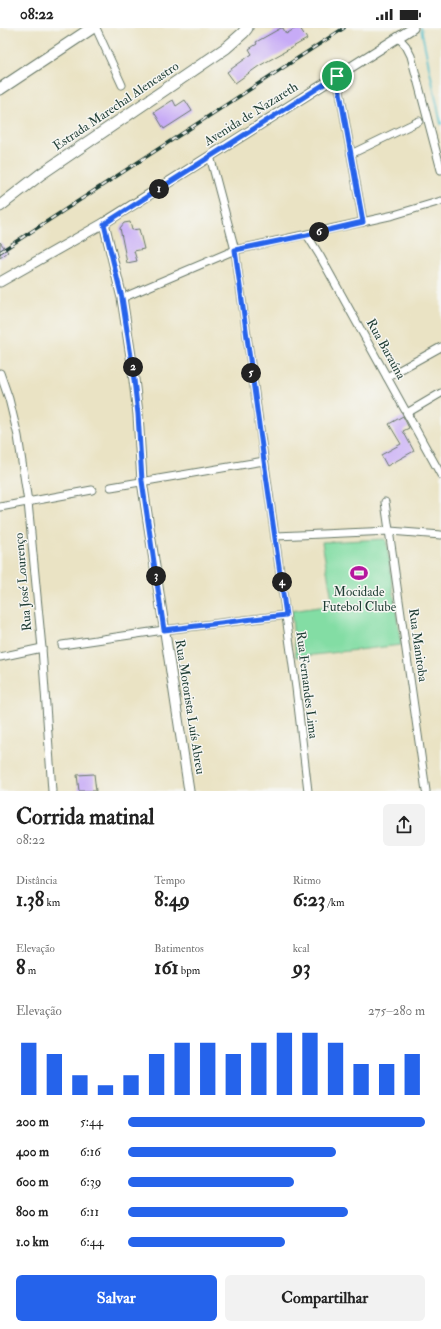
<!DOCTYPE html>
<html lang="pt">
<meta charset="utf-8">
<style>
body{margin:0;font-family:"IM FELL Double Pica",serif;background:#f2f2f2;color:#222;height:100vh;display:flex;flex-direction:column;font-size:15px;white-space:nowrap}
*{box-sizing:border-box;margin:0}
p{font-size:13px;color:#767676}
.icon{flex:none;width:22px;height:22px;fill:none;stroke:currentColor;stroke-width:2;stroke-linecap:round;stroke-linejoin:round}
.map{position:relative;height:763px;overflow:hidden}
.drawer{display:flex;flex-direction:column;background:#fff;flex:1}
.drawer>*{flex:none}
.pin{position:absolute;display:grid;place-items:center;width:34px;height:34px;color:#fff;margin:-17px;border:2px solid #fff;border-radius:50%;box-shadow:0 1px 4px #0007}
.km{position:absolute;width:20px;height:20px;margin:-10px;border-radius:50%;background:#222;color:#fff;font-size:11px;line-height:20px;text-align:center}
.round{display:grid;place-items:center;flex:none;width:42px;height:42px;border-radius:6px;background:#f2f2f2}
.summary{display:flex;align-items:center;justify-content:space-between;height:68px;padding:0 16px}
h1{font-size:22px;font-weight:700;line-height:30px}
.metrics{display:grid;grid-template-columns:repeat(3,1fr);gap:6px;height:68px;padding:4px 16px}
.metrics div{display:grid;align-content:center}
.metrics b{font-size:20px;font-weight:700}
.metrics small{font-size:11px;font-weight:400}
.metrics p{font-size:11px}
.chart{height:112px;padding:8px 16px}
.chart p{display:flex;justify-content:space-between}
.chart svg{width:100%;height:72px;margin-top:4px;stroke:#2563eb;stroke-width:6}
.cta{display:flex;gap:8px;margin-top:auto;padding:8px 16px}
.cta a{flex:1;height:46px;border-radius:6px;background:#2563eb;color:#fff;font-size:16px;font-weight:700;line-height:46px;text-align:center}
.cta a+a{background:#f2f2f2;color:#222}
ul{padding:0 16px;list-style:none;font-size:13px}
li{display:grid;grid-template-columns:64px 48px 1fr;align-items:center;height:30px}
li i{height:10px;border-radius:5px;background:#2563eb}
.status{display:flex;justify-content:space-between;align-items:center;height:28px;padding:0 20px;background:#fff;direction:ltr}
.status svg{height:11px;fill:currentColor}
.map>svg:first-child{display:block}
.green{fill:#83dda4;stroke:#518d6c}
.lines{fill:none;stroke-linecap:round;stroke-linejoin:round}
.stream{stroke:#4ebcc6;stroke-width:2}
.building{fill:#c7abf6}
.street-casing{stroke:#676;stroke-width:9}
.secondary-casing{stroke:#676;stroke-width:11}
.primary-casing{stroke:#676;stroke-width:13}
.street{stroke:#fff;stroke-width:7}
.secondary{stroke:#fff;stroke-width:9}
.primary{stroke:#fff;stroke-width:11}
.rail-casing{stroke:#1f3d34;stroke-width:3.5}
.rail{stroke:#f6f6f2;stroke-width:2;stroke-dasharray:6;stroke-linecap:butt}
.route-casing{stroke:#fff;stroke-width:8}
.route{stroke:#2563eb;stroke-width:5}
.labels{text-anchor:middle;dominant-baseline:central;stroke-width:3;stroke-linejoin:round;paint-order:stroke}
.street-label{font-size:13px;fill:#1f3d34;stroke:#f6f6f2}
.poi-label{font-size:13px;fill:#1f3d34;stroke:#f6f6f2}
</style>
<div class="status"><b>08:22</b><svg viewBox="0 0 49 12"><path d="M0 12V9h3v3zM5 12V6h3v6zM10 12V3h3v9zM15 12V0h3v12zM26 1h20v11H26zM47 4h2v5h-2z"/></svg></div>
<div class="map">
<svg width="441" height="763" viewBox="0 0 441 763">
<rect width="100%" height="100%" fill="#f6f6f2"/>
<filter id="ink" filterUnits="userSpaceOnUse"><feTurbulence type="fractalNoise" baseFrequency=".025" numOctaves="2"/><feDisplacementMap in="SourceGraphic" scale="8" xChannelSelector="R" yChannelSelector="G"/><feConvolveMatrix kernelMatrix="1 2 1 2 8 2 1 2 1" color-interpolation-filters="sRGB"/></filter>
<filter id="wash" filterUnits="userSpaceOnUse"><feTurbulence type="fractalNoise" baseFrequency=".012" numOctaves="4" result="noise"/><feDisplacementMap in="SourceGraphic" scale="16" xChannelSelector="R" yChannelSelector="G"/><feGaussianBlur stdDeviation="0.9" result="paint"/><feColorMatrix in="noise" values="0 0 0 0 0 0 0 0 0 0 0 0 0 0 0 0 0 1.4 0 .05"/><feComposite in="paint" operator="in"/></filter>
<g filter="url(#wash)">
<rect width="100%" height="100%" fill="#eae3c4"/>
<polygon class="green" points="386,511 401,617 296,629 291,583 333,577 322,514"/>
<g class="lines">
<polyline class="stream" points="421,0 441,96"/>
</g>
<g id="blocks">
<g class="building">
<polygon points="281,0 283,0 286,6 296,0 300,0 307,11 259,38 235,55 227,44 252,26 249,21 257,16 256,14"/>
<polygon points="173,72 176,78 185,72 192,83 164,101 154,84"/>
<polygon points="130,194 132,202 139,201 144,221 134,223 137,233 127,235 120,200 124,195"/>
<polygon points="0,214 8,224 0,230"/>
<polygon points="403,388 409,400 403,403 414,423 387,438 381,427 401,416 389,396"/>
<polygon points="94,746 96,763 79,763 77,747"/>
</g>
</g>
</g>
<g filter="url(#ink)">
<use href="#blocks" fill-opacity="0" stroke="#676" stroke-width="1"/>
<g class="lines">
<g class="street-casing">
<g id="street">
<polyline points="96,0 122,57"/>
<polyline points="398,9 406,18 411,28 441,142"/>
<polyline points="337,47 363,194"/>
<polyline points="351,126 419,93"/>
<polyline points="210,128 235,222 296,660 308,763"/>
<polyline points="307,207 320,228 441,447"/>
<polyline points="122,270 235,222 394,187 441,173"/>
<polyline points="0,345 9,371 18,408 28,474 42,620 52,763"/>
<polyline points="387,349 441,319"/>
<polyline points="407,385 441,365"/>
<polyline points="111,459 264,433"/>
<polyline points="385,474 426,763"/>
<polyline points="0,479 92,462"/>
<polyline points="276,508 390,503 441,507"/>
<polyline points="62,617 164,602 286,587"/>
<polyline points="0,629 42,620"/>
</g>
</g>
<g class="secondary-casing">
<g id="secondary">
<polyline points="104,195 122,270 132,335 138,386 142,453 189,763"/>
<polyline points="0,254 104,195 413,0"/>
</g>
</g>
<g class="primary-casing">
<g id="primary">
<polyline points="0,61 92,0"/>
<polyline points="0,178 41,146 226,20 243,5 247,0"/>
</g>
</g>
<use href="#street" class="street"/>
<use href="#secondary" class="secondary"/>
<use href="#primary" class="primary"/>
<g class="rail-casing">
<polyline id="rail" points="0,224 344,0"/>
</g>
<use href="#rail" class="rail"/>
</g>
</g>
<g class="lines" filter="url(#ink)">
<g class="route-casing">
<polygon id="route" points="337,48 363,194 307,207 235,222 264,433 286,587 164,602 142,453 138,386 132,335 122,270 104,196"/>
</g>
<use href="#route" class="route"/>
</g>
<defs>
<g id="stadium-bare" transform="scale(1.38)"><path d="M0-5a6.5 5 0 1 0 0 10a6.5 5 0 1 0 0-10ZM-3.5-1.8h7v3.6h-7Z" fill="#b5179e" stroke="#f6f6f2" stroke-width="2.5" paint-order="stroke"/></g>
</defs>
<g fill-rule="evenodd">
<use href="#stadium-bare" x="359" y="545"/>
</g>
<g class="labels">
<g class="street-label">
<text transform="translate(116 78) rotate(-34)">Estrada Marechal Alencastro</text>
<text transform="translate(251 86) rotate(-32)">Avenida de Nazareth</text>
<text transform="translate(386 321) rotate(61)">Rua Baraúna</text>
<text transform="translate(23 554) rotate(-95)">Rua José Lourenço</text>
<text transform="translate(418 617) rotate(82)">Rua Manitoba</text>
<text transform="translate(307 657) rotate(83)">Rua Fernandes Lima</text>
<text transform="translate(190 679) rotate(81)">Rua Motorista Luís Abreu</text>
</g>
<g class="poi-label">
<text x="359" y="564">Mocidade<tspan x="359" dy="15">Futebol Clube</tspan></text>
</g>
</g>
</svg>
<div class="pin" style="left:337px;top:48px;background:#1e9e55"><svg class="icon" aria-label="arrive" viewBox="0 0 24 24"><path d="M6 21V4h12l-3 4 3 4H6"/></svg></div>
<b class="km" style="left:159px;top:161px">1</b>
<b class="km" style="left:133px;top:339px">2</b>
<b class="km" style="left:156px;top:548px">3</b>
<b class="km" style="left:282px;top:554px">4</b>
<b class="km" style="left:251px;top:345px">5</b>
<b class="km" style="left:319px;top:204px">6</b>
</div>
<section class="drawer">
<div class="summary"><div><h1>Corrida matinal</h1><p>08:22</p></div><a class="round"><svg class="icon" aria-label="share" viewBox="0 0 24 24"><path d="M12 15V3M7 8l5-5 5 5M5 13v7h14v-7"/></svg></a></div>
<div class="metrics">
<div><p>Distância</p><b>1.38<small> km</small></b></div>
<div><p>Tempo</p><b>8:49</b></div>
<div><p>Ritmo</p><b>6:23<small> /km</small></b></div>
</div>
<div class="metrics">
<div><p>Elevação</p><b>8<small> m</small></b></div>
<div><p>Batimentos</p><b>161<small> bpm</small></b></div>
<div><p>kcal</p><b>93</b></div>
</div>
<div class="chart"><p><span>Elevação</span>275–280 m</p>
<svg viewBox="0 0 160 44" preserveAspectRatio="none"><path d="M5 44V12M15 44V19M25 44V32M35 44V38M45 44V32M55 44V19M65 44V12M75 44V12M85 44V19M95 44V12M105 44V6M115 44V6M125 44V12M135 44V25M145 44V25M155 44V19"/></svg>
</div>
<ul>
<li><b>200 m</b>5:44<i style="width:100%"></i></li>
<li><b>400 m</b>6:16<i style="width:70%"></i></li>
<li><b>600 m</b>6:39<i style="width:56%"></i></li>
<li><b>800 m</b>6:11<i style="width:74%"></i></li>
<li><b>1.0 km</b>6:44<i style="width:53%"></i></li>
</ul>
<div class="cta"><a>Salvar</a><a>Compartilhar</a></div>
</section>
